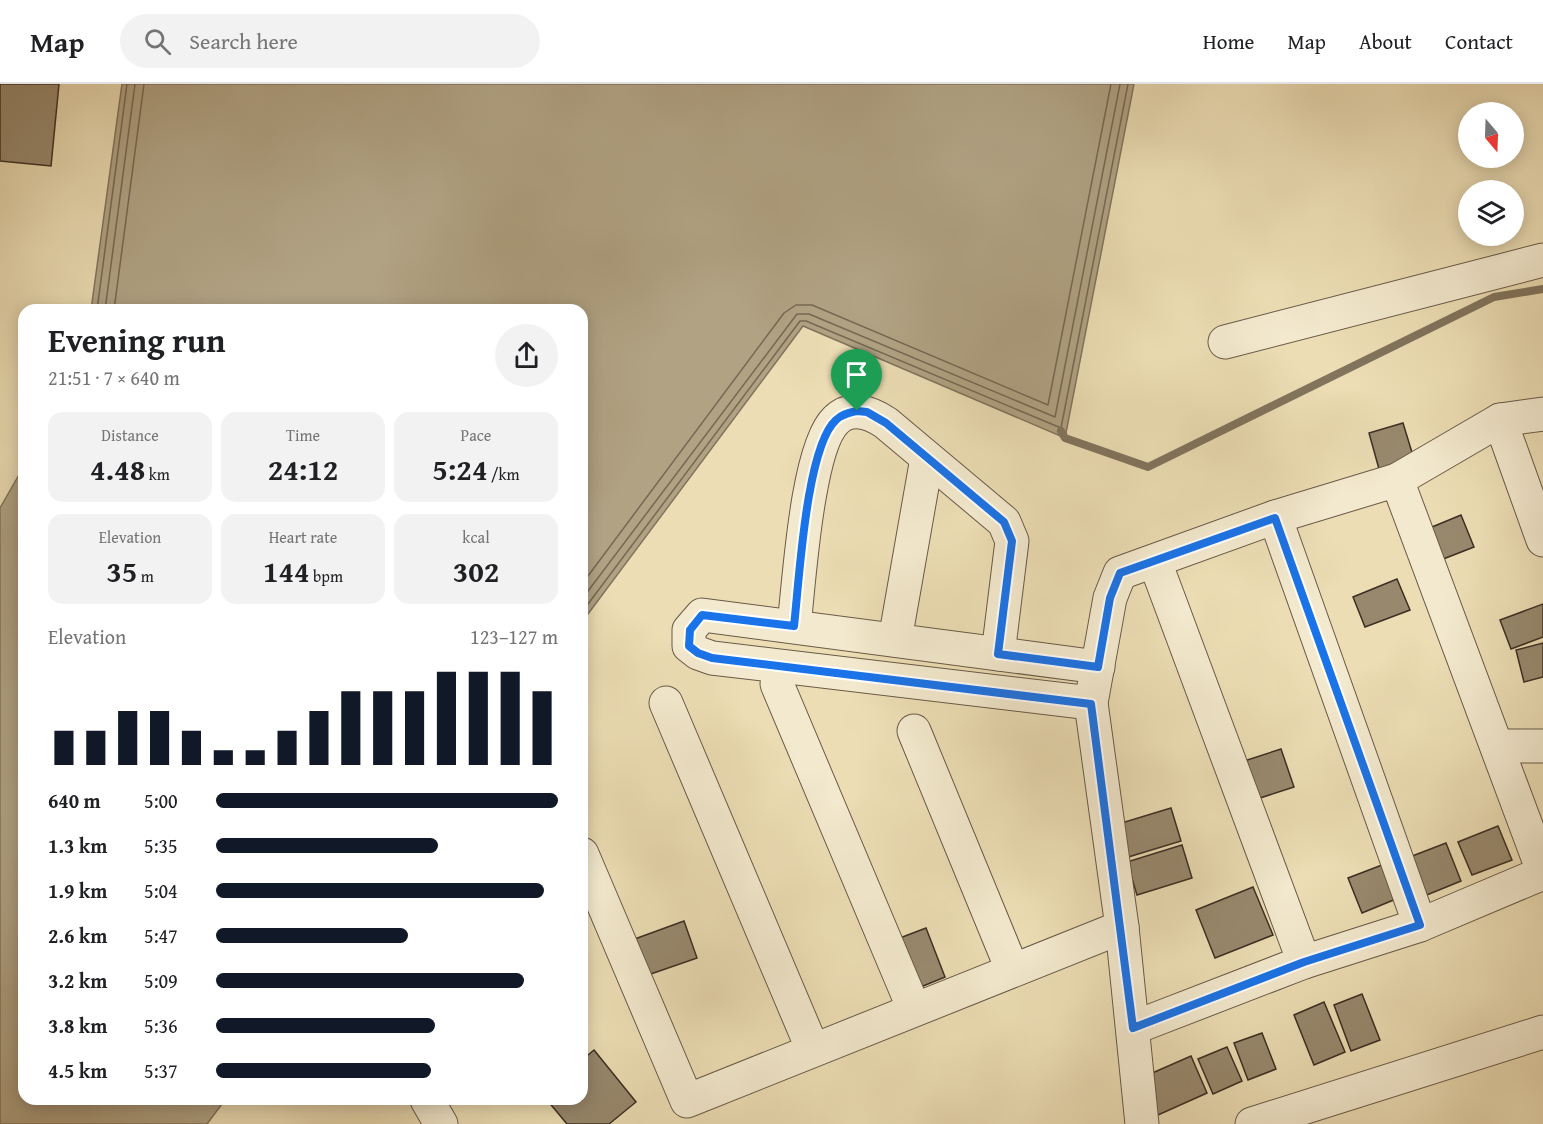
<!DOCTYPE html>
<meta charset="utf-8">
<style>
body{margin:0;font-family:"Gentium Book Plus",serif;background:#f2f2f2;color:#202124;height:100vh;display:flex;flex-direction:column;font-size:22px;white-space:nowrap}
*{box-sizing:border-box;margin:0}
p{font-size:20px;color:#757577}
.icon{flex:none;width:33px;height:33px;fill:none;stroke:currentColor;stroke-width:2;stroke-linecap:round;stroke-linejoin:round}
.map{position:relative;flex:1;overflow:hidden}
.drawer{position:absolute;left:18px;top:220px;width:570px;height:801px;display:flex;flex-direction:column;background:#fff;border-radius:18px;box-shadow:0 3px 15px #0003}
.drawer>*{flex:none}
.needle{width:39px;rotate:161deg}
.controls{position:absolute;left:1458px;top:18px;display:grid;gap:12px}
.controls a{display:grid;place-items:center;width:66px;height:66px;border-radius:50%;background:#fff;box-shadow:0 3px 15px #0003;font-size:30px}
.pin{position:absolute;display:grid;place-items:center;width:51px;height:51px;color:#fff;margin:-62px -26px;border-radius:50% 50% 50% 0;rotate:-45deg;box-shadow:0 0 6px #0007}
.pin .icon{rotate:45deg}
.round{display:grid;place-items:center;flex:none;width:63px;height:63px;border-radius:32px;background:#f2f2f2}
.headline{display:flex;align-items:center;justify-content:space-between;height:102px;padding:0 30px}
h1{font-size:33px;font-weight:600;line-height:45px}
.figures{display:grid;grid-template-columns:repeat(3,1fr);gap:9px;height:102px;padding:6px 30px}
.figures div{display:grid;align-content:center;border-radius:15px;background:#f2f2f2;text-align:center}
.figures b{font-size:30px;font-weight:600}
.figures small{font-size:16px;font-weight:400}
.figures p{font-size:16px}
.chart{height:168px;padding:12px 30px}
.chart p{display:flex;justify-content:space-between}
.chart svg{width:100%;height:108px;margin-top:6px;stroke:#111827;stroke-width:6}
ul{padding:0 30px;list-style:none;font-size:20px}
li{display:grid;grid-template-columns:96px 72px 1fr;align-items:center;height:45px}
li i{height:15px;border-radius:8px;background:#111827}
header{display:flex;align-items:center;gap:36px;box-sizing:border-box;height:84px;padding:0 30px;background:#fff;border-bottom:2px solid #e0e0e0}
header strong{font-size:28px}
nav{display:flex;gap:33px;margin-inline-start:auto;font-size:21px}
.search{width:420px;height:54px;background:#f2f2f2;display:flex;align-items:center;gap:15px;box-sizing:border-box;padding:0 21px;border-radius:33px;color:#757577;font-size:22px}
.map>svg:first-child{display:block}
.water{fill:#b0a283;stroke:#82745d;stroke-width:1.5}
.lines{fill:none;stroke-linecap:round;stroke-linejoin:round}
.shore{stroke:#766853;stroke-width:1.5}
.stream{stroke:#82745d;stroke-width:8}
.building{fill:#98896e;stroke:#3c2e23;stroke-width:1.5}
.minor-casing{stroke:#685a47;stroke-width:35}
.minor{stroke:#f3e9ce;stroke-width:33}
.route-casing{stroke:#fff;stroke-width:12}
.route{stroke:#1a73e8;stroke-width:8}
</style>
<header>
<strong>Map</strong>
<div class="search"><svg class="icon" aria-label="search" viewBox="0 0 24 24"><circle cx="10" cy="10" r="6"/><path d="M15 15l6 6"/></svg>Search here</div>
<nav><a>Home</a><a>Map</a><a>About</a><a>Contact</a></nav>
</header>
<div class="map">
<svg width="1543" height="1040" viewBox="0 0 1543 1040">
<rect width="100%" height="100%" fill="#ecddb4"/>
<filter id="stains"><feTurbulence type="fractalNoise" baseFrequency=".00333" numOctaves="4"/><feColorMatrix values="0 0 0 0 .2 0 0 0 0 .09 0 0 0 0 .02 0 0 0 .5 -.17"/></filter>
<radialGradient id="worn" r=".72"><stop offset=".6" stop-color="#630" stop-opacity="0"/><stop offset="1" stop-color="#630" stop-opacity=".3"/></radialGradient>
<g class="water">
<polygon points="122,0 1134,0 1065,354 803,242 582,538 582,226 91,226"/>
<polygon points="24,382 24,1016 225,1016 207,1040 0,1040 0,424"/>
</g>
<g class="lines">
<g class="shore">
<polyline points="97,226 127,0"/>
<polyline points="105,226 135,0"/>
<polyline points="114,226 144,0"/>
<polyline points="582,500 784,229 796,221 812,221 1048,321 1111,0"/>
<polyline points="582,515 797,230 809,230 1055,333 1120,0"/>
<polyline points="582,528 800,237 806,237 1061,344 1128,0"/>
</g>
<polyline class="stream" points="1061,347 1065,354 1148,383 1494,213 1543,205"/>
</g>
<g class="building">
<polygon points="0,0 59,0 51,82 0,77"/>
<polygon points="1403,339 1414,375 1379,385 1369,349"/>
<polygon points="1461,431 1474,463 1433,479 1420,448"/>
<polygon points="1397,495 1410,526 1365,543 1353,513"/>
<polygon points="1543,520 1543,553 1511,565 1500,536"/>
<polygon points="1543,559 1543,593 1524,598 1516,566"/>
<polygon points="1281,665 1294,703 1251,717 1238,679"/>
<polygon points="1171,724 1181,757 1125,774 1115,741"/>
<polygon points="1498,742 1512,776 1472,791 1458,758"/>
<polygon points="1446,759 1461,797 1417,815 1402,776"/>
<polygon points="1182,761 1192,794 1137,811 1127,778"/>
<polygon points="1382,781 1396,815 1362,829 1348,794"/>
<polygon points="1253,803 1273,851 1215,874 1196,826"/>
<polygon points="684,837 697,874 645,892 632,856"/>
<polygon points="926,844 945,893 911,907 892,857"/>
<polygon points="1362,910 1380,956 1351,967 1334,921"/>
<polygon points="1324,918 1345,968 1314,981 1294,931"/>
<polygon points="1262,949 1276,985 1248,996 1234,959"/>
<polygon points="1227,963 1242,997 1213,1010 1198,975"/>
<polygon points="594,966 636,1018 609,1040 567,1040 547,1016 582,1016 582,976"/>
<polygon points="1191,972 1207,1009 1158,1031 1141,994"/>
</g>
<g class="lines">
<g class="minor-casing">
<g id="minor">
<polyline points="1225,258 1543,176"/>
<polyline points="1500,336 1543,456"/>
<polyline points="1397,396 1543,787"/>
<polyline points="1275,433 1420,841"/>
<polyline points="1155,478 1304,878"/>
<path d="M 794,542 C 799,499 807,363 836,336 C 851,321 871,329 886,339 L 1004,438 L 1012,457 L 998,570"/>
<polyline points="895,556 927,374"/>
<polyline points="777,600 914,925"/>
<polyline points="666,619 813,966"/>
<polyline points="1091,619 712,574 698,569 689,562 689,546 702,531 1098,583"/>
<polyline points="914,647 1012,885"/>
<polyline points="1497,662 1543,662"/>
<polyline points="582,770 687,1017 1122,843"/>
<polyline points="1133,944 1304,878 1420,841 1543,789"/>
<polyline points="427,1016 441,1040"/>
<polyline points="1142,1040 1122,843 1091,619 1110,514 1120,489 1275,433 1397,396 1500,336 1543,330"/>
<polyline points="1252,1040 1543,948"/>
</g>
</g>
<use href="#minor" class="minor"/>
</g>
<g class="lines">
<g class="route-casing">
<path id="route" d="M 857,327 L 867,328 L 886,339 L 1004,438 L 1012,457 L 998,570 L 1098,583 L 1110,514 L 1120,489 L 1275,434 L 1420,841 L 1304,878 L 1133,944 L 1091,620 L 712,574 L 698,569 L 689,562 L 690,546 L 702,531 L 794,542 C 799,499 806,363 836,336 C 842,330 849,329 857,327 Z"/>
</g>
<use href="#route" class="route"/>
</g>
<rect width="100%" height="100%" filter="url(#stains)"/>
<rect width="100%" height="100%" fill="url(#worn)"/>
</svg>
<div class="controls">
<a><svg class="needle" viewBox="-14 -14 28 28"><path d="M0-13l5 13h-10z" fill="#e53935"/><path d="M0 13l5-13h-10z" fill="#757577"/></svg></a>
<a><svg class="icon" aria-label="layers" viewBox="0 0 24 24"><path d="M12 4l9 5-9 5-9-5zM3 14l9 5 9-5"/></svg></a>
</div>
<div class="pin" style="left:857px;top:327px;background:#1e9e55"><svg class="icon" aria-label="arrive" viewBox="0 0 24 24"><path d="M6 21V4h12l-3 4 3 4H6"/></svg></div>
<section class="drawer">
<div class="headline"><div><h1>Evening run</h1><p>21:51 · 7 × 640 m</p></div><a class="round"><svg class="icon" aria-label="share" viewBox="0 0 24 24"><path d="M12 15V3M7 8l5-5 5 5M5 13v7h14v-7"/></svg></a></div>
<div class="figures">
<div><p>Distance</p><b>4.48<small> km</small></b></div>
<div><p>Time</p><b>24:12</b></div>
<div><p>Pace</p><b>5:24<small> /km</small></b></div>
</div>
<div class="figures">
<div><p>Elevation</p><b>35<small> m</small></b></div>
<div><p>Heart rate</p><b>144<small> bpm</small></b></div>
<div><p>kcal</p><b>302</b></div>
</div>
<div class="chart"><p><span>Elevation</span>123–127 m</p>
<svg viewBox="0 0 160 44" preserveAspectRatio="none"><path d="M5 44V30M15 44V30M25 44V22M35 44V22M45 44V30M55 44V38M65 44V38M75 44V30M85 44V22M95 44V14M105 44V14M115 44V14M125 44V6M135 44V6M145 44V6M155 44V14"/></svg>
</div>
<ul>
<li><b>640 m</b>5:00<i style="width:100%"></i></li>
<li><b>1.3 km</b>5:35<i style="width:65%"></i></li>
<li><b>1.9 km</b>5:04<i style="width:96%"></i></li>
<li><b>2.6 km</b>5:47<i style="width:56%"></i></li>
<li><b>3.2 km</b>5:09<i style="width:90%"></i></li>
<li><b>3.8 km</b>5:36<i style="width:64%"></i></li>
<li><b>4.5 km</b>5:37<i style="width:63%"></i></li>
</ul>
</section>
</div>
